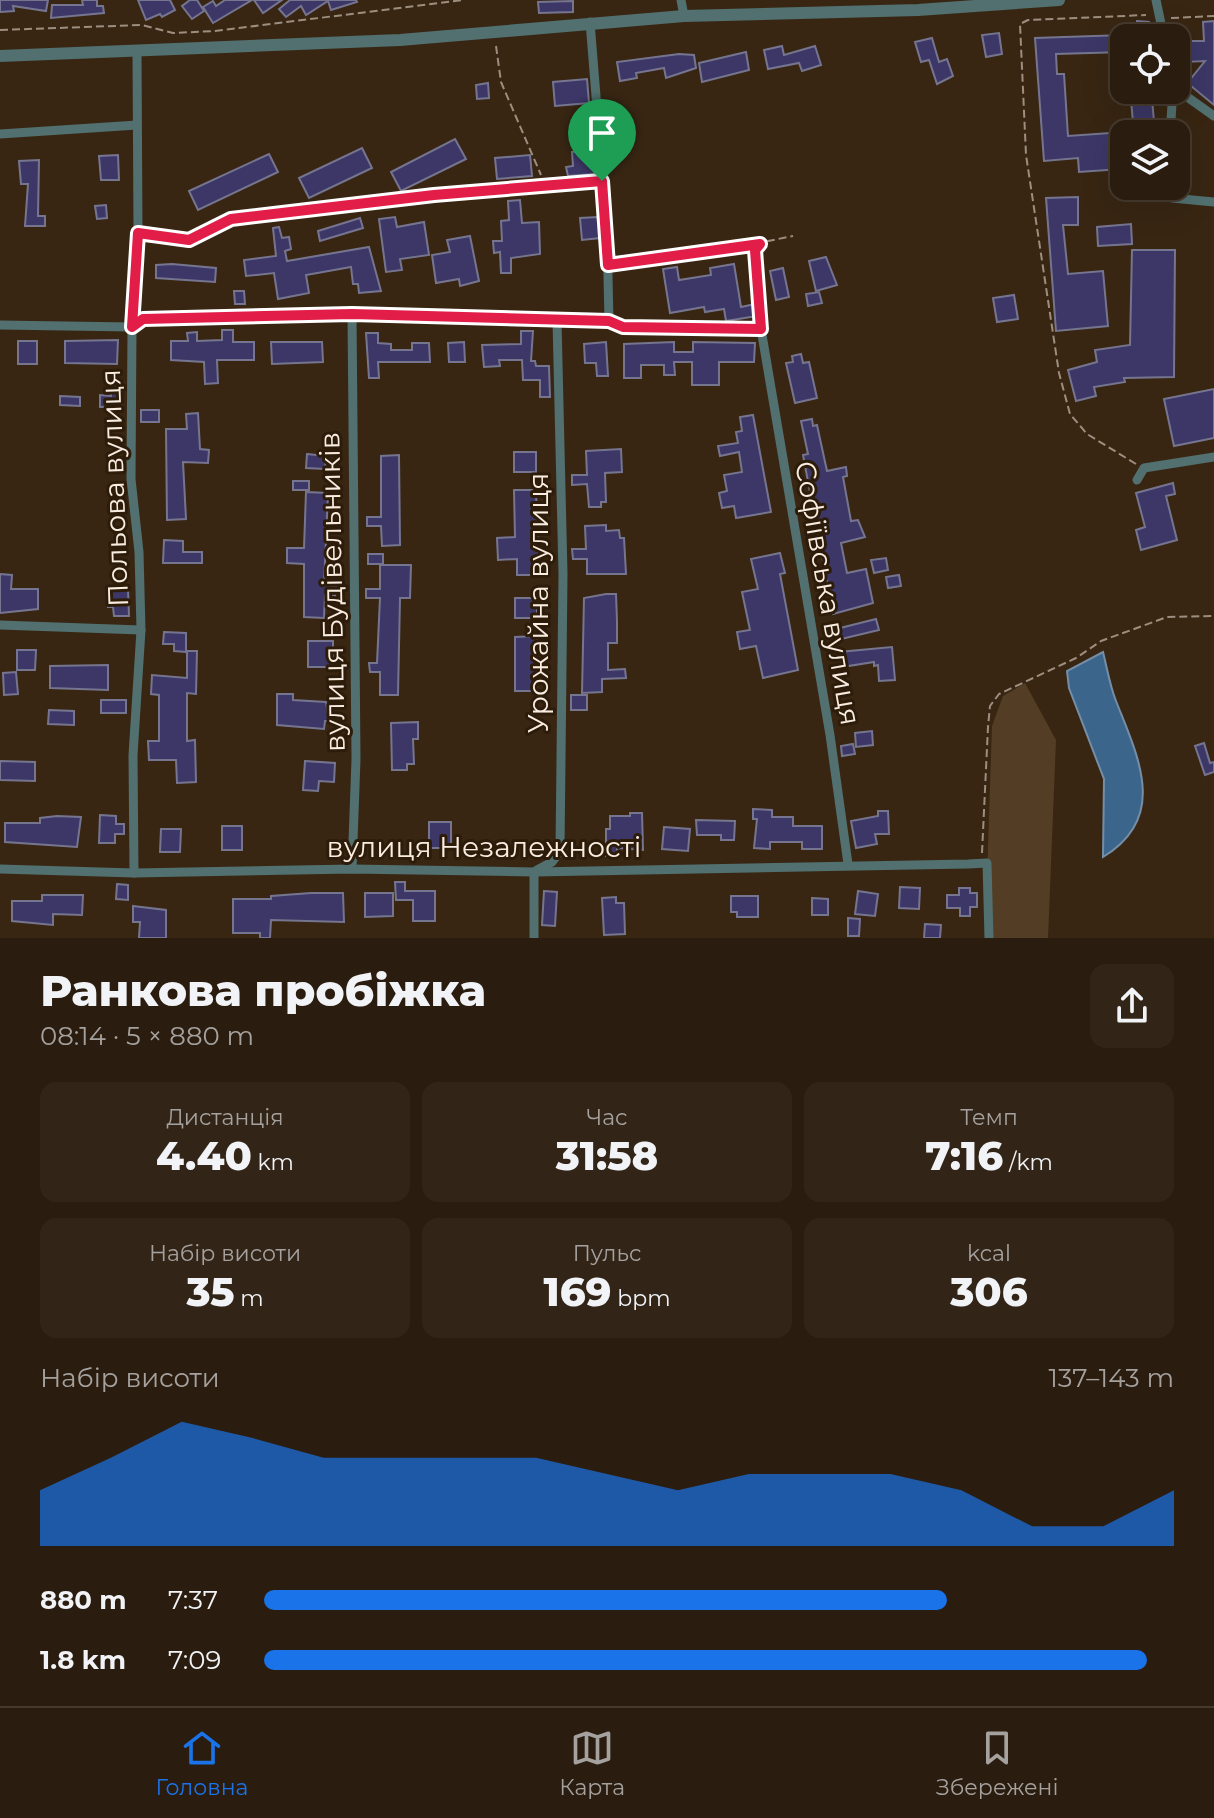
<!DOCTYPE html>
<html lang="uk">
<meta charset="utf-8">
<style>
body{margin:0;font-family:Montserrat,sans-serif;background:#322517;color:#f1f3f6;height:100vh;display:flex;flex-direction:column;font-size:30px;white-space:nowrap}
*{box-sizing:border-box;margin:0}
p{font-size:26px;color:#a5a19e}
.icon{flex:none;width:44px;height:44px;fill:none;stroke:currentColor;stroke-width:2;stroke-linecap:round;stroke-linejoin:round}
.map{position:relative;height:938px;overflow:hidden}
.details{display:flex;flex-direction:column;background:#2a1c0e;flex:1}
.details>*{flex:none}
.buttons{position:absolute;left:1110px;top:24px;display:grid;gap:16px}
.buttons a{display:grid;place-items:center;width:80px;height:80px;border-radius:16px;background:#2a1c0e;box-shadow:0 8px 32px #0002,0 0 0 2px #463a2e;font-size:40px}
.pin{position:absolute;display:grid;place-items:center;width:68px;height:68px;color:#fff;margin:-82px -34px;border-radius:50% 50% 50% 0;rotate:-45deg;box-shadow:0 0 8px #0007}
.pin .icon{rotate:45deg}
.round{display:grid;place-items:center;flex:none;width:84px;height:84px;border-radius:16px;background:#322517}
.summary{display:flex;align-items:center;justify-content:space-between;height:136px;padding:0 40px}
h1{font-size:44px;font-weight:800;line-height:60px}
.stats{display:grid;grid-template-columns:repeat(3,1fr);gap:12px;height:136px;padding:8px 40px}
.stats div{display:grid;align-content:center;border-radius:16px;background:#322517;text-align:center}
.stats b{font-size:40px;font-weight:800}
.stats small{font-size:22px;font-weight:400}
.stats p{font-size:22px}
.chart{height:224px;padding:16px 40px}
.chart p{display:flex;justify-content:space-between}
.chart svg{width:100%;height:144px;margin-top:8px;fill:#1a73e8;opacity:.7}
ul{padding:0 40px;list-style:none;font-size:26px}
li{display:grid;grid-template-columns:128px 96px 1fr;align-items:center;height:60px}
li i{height:20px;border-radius:10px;background:#1a73e8}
.menu{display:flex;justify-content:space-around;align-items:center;height:112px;border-top:2px solid #463a2e;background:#2a1c0e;font-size:22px;color:#a5a19e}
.menu a{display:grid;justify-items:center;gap:4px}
.menu .active{color:#1a73e8}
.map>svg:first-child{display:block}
.green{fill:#543d25}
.water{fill:#3c658c;stroke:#758ea6;stroke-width:2}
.building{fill:#3c3766;stroke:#767590;stroke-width:2}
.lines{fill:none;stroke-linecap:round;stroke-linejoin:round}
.path{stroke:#9d8e7f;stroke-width:2;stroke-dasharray:8 4;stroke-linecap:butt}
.minor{stroke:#51706f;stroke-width:9}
.tertiary{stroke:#51706f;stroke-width:12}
.route-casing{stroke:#fff;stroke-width:16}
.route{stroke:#e11d48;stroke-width:10}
.labels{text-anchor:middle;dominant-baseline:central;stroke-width:6;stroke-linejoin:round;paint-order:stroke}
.street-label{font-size:28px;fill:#f9ede1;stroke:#2d1c09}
</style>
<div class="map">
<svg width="1214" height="938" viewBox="0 0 1214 938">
<rect width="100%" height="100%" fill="#382613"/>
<polygon class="green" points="1025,683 1056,740 1048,938 985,938 992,726 1003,696"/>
<path class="water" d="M 1103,652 C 1107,668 1110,686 1116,701 C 1138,757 1169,817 1103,857 L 1104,779 L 1069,688 L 1067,671 Z"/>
<g class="building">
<polygon points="0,0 48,0 46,11 13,6 14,11 0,12"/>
<polygon points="82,0 97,0 97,6 103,6 104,13 51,18 52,5 83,5"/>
<polygon points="138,0 170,0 175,10 162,17 160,14 146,20"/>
<polygon points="190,0 197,0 204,11 192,19 182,6"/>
<polygon points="225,0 252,0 213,23 203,7 213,1 216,6"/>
<polygon points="254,0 282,0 263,13"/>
<polygon points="290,0 356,0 357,2 331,10 328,1 306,15 301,6 286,17 279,9"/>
<polygon points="573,1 573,12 539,13 538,2"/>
<polygon points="1137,21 1149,22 1149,38 1136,38"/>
<polygon points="1214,21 1214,105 1191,86 1189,81 1205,61 1184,62 1183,41 1204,41 1203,22"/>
<polygon points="999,33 1002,54 986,57 982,35"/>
<polygon points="1124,35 1124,52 1056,54 1057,74 1064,74 1068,136 1124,132 1121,169 1079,172 1078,158 1044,161 1035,38"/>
<polygon points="932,38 939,62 947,59 953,76 937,84 929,60 921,62 915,42"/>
<polygon points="782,46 784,55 815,46 821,65 802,71 799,63 768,69 764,50"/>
<polygon points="746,52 749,70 702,82 699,63"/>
<polygon points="679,54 694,55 696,68 666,78 664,68 636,73 637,78 620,81 617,62"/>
<polygon points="587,79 589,103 555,106 553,82"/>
<polygon points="488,83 489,98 477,99 476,85"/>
<polygon points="1152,98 1155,134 1134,134 1131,100"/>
<polygon points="455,139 466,159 401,191 391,172"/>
<polygon points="362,148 372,168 309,198 299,178"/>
<polygon points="593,150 595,174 568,176 566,167 573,166 572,152"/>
<polygon points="269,154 278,172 198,210 189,191"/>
<polygon points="118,155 119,180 101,180 99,156"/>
<polygon points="530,155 532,176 497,179 495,158"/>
<polygon points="39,160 38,216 45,216 45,226 25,226 28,184 21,184 19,161"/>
<polygon points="1078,197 1078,225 1063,225 1068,274 1103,271 1108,326 1056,331 1046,198"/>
<polygon points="520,200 522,223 539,222 540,254 511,258 511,273 501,273 500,252 494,253 493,241 502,241 501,221 509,220 508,201"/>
<polygon points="106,205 107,218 97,219 95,206"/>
<polygon points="395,217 397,227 424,222 429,255 400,259 402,270 386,272 379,219"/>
<polygon points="598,217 600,238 582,240 580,218"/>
<polygon points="360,218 363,228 320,241 318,231"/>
<polygon points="1131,224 1132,244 1098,246 1097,227"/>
<polygon points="279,227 282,238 289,237 291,249 285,251 287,261 369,247 381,291 359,293 358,284 353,284 351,267 306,275 309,293 278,299 274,273 246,276 244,260 276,256 273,228"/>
<polygon points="470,236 479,281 460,286 459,279 436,283 432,255 450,252 447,240"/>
<polygon points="1132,250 1175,250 1174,377 1124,378 1125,382 1094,387 1096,396 1076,401 1068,370 1097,362 1095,350 1130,345"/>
<polygon points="826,257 837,285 816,291 809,261"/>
<polygon points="172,264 216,268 215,282 156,278 156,265"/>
<polygon points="734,264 741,307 755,304 757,316 726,321 724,309 705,312 704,307 670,313 663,269 677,267 679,280 711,275 710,268"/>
<polygon points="783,268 789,297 776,300 770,271"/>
<polygon points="234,291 244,291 245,304 235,304"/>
<polygon points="819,292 822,303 808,306 806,294"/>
<polygon points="1014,295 1018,319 997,322 993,298"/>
<polygon points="222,330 233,330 233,342 254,342 254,360 217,360 218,383 205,384 204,362 171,360 171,341 188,341 187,333 197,332 197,341 222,340"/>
<polygon points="521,331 533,331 531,361 535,361 536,366 549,366 550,397 540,397 540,380 523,380 522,360 499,360 500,366 484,367 482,345 521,344"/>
<polygon points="366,333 378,333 378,343 391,344 391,350 412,350 412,343 429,343 430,362 378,362 379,378 369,378"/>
<polygon points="118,340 117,364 65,363 65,341"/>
<rect x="18" y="341" width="19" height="23"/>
<polygon points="271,342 322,342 323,362 272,364"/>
<polygon points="464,342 465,362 449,362 448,343"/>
<polygon points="606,342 608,376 597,376 596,363 585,363 584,344"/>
<polygon points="674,342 674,352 693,352 693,342 755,343 754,362 719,362 719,385 692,385 692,362 674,362 675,375 664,375 664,365 641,365 641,378 624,378 624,344"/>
<polygon points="801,354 803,363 809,362 817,398 795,403 786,363 793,362 792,356"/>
<polygon points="111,381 121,381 122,407 100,407 100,395 111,396"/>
<polygon points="1214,389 1214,438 1174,446 1164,399"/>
<polygon points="60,396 80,397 80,406 60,405"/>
<rect x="141" y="410" width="18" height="12"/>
<polygon points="198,413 200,449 209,450 208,463 183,462 186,519 167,520 166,429 187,429 186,414"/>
<polygon points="753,415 771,512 736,518 734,506 722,508 719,493 727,491 724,475 742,472 739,452 720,456 718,446 738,443 736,432 742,431 740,417"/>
<polygon points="812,419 813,426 817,425 827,471 846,467 847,476 843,477 851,521 858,520 865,537 841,543 847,573 866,569 873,603 833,614 803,455 808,454 801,421"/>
<polygon points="621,449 622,472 605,473 606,502 601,502 601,507 589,507 587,484 572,485 572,475 587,475 586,451"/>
<rect x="514" y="452" width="22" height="20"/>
<polygon points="307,454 326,456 325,469 306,468"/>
<polygon points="399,455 400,545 382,546 381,526 367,526 367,517 381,517 381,456"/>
<rect x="293" y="481" width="16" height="9"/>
<polygon points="1173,483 1175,494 1166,496 1177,540 1141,550 1136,530 1145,527 1136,493"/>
<polygon points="514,490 536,490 538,559 534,560 534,575 517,575 517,559 498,560 497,538 515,537"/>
<polygon points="306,492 328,493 324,585 336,586 335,596 325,595 324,618 304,617 304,564 287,563 287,548 304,548"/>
<polygon points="606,525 606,531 619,530 620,538 624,538 626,574 587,574 587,559 573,559 572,549 586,549 585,526"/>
<polygon points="164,540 183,541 183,552 202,552 202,563 163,563"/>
<polygon points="780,553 785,573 780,574 798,670 763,678 756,646 740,649 737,632 750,630 742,592 758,589 751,559"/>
<rect x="368" y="554" width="15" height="10"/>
<polygon points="886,558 888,570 874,573 871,560"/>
<polygon points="380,565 411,565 410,598 400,598 398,695 380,695 380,672 370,672 369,663 377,663 380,598 366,598 366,589 380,589"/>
<polygon points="0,574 12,575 11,589 38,589 38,609 0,613"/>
<polygon points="899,575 901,586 888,588 886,577"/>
<polygon points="107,589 128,589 129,616 114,616 113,607 108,607"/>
<polygon points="606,594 616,594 617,621 617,643 608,643 608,670 625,669 626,678 602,679 602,692 582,693 584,598"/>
<rect x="515" y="598" width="22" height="20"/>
<polygon points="876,619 879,630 837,640 836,629"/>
<polygon points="164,632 186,633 186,652 174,651 174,644 163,644"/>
<polygon points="537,636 537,691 515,691 515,637"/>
<rect x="308" y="641" width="25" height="26"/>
<polygon points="892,647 895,680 879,681 878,665 874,666 874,662 842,667 839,652"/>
<polygon points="17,650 36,650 35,670 17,670"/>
<polygon points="187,651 197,651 196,694 187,693 187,741 195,740 196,782 177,783 176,760 149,760 148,741 159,741 159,695 151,694 152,675 187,678"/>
<polygon points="108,665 108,690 50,688 50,666"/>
<polygon points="16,672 18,694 4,695 3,673"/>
<polygon points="277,694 293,694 293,700 326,702 329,721 325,721 324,729 277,725"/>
<rect x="571" y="695" width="16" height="15"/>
<rect x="101" y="700" width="25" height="13"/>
<polygon points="49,710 74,711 74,725 48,724"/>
<polygon points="418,722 418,739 413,739 414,764 407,764 407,770 392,770 391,723"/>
<polygon points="872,731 873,745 856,747 855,733"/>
<polygon points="1204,743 1210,763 1214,762 1214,772 1205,775 1195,746"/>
<polygon points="853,744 855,754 842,756 841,746"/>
<polygon points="0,761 35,762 35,781 0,780"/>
<polygon points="305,761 335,763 334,782 319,781 318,791 303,790"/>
<polygon points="753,809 772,810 772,817 793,817 793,826 822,826 822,849 802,849 802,842 770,842 770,849 754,848 757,819 753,819"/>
<polygon points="878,811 888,811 889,834 875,834 877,844 856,848 851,821 878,816"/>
<polygon points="630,813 642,813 643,850 617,848 617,856 606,856 606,829 610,829 610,816 630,816"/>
<polygon points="100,815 116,816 116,824 124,824 124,834 115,834 115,843 99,843"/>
<polygon points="57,816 81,817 77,847 5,842 5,823 40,823 40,818"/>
<polygon points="696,820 735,821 734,840 721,840 721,835 697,835"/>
<rect x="429" y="822" width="22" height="26"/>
<rect x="222" y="826" width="20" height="24"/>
<polygon points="664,827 690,829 688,851 662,849"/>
<polygon points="161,829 181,829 180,852 160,852"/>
<polygon points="395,882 405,882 405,891 435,891 435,921 413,921 413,900 396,900"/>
<polygon points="117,884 128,885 128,900 116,899"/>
<polygon points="900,887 920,888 919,909 899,908"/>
<polygon points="959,888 970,888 970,893 977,893 977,907 970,907 970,916 960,916 960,908 947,908 947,895 959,895"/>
<polygon points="544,891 557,892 555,926 542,925"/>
<polygon points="858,891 878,894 875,916 855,914"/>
<polygon points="311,893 343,893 344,922 271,920 270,938 260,938 260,933 233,933 233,899 271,899 271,896"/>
<polygon points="365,893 393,893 393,916 365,917"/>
<polygon points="42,895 83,895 82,915 53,914 53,925 12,921 12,901 42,901"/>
<polygon points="731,896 758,896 758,917 737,917 737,912 731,912"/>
<polygon points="616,897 616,903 624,903 625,934 604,935 602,898"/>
<polygon points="812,898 828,899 828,915 812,915"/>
<polygon points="133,906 166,910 166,938 139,938 140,922 133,922"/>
<polygon points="848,918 860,919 859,936 848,936"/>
<polygon points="925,924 941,925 940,938 924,938"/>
</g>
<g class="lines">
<g class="path">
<polyline points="1171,18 1214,16"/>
<polyline points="0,30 142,25 173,33 215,31 463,0"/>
<polyline points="496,46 501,82 541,175"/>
<polyline points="617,264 760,244"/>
<polyline points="762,319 755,250 768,241 793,236"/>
<polyline points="1136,464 1087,434 1070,414 1059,373 1026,155 1020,24 1028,20 1146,15"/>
<polyline points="982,853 988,727 990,706 999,694 1076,658 1101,641 1167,617 1214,616"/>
</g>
<g class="minor">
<polyline points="681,0 684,16"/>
<polyline points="1156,0 1164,38"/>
<polyline points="590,22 607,232 609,321"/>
<polyline points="1176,89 1214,116"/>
<polyline points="0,134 137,125"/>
<polyline points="1170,134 1173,90"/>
<polyline points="1170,186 1172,198 1214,202"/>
<polyline points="138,233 189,240 231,219 434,195 602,181"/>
<polyline points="352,314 356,759 352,869"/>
<polyline points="0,325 132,327 143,319 352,314 609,321 623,327 761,329 830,735 848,864"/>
<polyline points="1137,480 1144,468 1214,457"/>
<polyline points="0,625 141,630"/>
<polyline points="0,869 134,873 352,869 534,872 968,864 987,863 989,938"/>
<polyline points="537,870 552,862 560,851 563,574 557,321"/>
<polyline points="134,873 133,755 141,630 139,552 131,479 132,327 138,233 137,53"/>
<polyline points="534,938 534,872"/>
</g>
<polyline class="tertiary" points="0,56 400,40 684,16 918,10 1059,0"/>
</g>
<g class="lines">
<g class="route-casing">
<polygon id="route" points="602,181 608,265 760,244 755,250 761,329 623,327 609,321 352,314 143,319 132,327 138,233 189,240 231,219 434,195"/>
</g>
<use href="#route" class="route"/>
</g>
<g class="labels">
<g class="street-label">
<text transform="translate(114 488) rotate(-92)">Польова вулиця</text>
<text transform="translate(332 592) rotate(-91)">вулиця Будівельників</text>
<text transform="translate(828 593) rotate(80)">Софіївська вулиця</text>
<text transform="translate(538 603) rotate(-90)">Урожайна вулиця</text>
<text x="484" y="847">вулиця Незалежності</text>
</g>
</g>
</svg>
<div class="buttons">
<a><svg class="icon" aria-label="locate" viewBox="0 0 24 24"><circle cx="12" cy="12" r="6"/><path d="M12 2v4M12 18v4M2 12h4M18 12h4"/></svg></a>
<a><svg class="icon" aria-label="layers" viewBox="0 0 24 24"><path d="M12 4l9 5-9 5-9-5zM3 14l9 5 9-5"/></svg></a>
</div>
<div class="pin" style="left:602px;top:181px;background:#1e9e55"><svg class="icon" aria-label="arrive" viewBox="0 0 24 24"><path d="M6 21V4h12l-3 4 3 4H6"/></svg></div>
</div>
<section class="details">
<div class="summary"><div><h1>Ранкова пробіжка</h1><p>08:14 · 5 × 880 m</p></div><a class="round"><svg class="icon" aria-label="share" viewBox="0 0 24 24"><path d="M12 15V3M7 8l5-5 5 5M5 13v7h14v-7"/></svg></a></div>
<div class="stats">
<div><p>Дистанція</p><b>4.40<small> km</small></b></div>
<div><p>Час</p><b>31:58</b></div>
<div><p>Темп</p><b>7:16<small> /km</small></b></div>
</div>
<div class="stats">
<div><p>Набір висоти</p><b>35<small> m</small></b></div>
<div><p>Пульс</p><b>169<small> bpm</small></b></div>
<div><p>kcal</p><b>306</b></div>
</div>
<div class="chart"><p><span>Набір висоти</span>137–143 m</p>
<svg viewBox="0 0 160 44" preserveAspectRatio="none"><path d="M0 44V27L10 17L20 6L30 11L40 17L50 17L60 17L70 17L80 22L90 27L100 22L110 22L120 22L130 27L140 38L150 38L160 27V44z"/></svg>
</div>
<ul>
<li><b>880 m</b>7:37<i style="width:75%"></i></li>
<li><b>1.8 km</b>7:09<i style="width:97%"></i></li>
</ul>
</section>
<nav class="menu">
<a class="active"><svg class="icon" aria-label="home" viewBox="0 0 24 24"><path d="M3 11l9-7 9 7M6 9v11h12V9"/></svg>Головна</a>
<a><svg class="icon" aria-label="map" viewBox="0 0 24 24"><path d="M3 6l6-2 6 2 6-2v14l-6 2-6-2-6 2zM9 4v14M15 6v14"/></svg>Карта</a>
<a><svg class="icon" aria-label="saved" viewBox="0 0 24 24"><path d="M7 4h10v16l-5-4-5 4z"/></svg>Збережені</a>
</nav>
